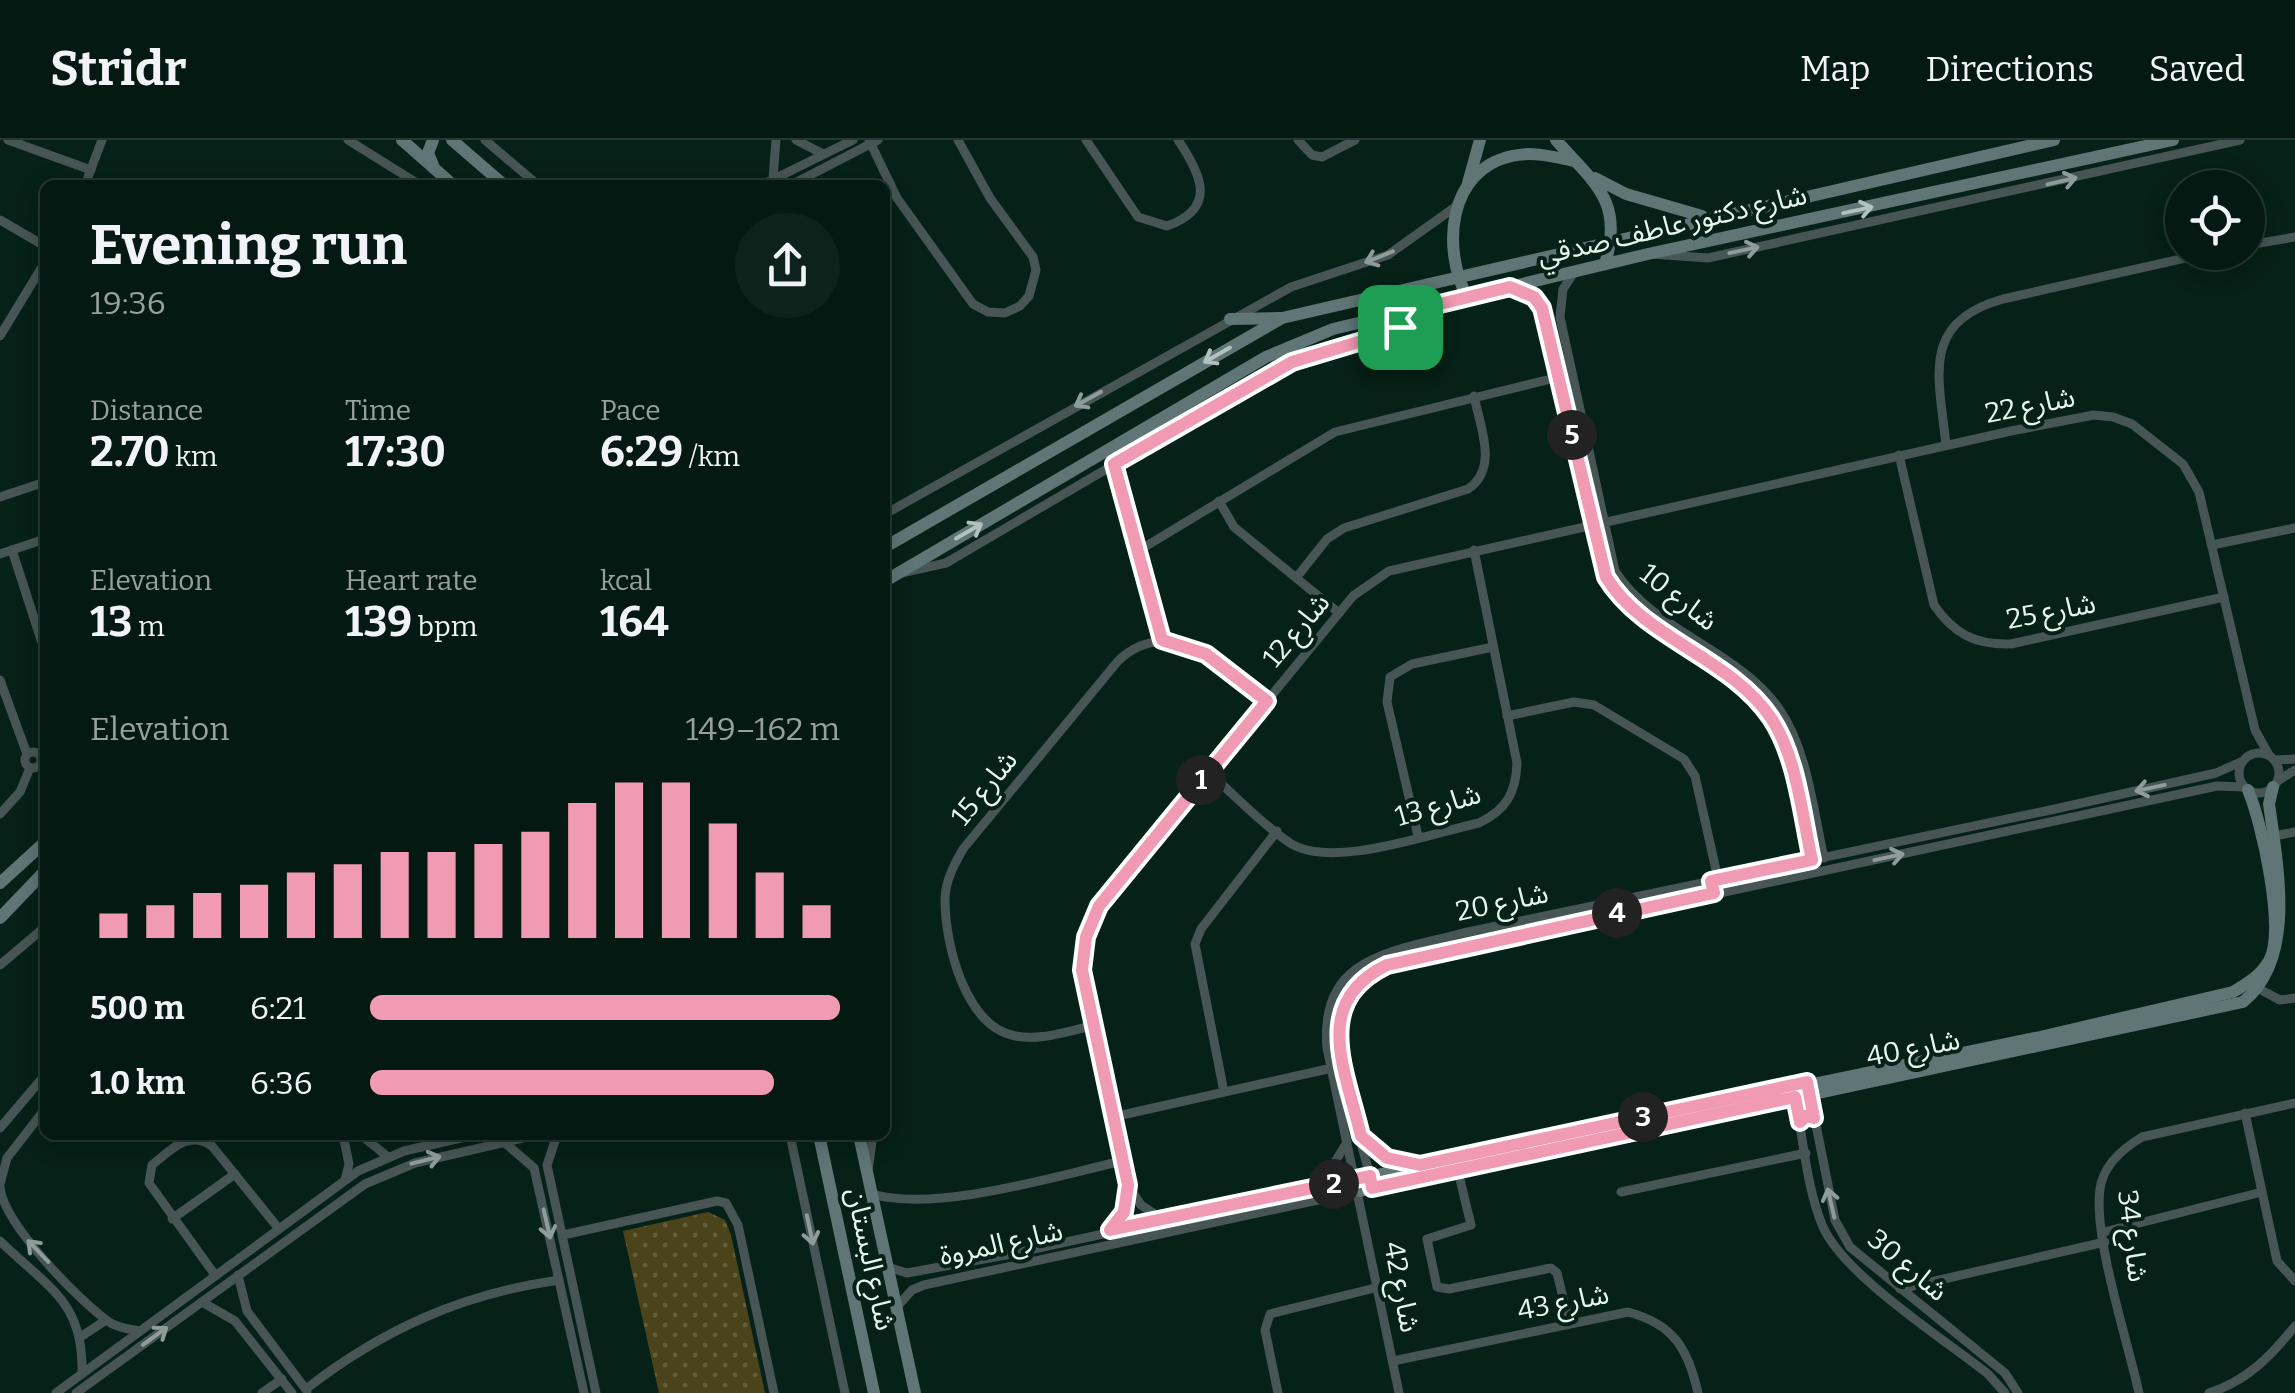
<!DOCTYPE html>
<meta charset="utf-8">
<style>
body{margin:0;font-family:Bitter,"Noto Sans Arabic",serif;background:#0d221a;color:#f1f3f6;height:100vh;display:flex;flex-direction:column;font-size:38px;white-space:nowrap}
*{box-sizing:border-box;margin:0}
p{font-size:32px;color:#97a09f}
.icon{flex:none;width:55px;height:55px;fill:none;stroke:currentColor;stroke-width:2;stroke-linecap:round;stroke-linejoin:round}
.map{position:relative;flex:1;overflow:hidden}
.sheet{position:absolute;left:40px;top:40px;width:850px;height:960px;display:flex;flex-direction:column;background:#041911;border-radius:15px;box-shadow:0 5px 25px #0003,0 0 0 2px #253831}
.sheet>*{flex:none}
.controls{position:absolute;left:2165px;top:30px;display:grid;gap:20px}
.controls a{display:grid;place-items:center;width:100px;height:100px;border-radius:50%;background:#041911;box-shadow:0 5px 25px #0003,0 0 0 2px #253831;font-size:50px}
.pin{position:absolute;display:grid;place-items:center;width:85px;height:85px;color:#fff;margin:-42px;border-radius:20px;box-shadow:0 5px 15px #0006}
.km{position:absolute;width:50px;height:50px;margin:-25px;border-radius:50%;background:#222;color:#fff;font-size:28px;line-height:50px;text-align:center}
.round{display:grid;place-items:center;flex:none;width:105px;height:105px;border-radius:52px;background:#0d221a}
.overview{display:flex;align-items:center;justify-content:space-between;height:170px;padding:0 50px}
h1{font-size:55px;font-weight:700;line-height:75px}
.metrics{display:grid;grid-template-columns:repeat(3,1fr);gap:15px;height:170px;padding:10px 50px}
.metrics div{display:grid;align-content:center}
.metrics b{font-size:42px;font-weight:700}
.metrics small{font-size:28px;font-weight:400}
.metrics p{font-size:28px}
.chart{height:280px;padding:20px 50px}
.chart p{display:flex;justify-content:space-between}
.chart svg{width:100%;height:180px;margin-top:10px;stroke:#f19ab3;stroke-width:6}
ul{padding:0 50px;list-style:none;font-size:32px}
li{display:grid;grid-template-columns:160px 120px 1fr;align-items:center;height:75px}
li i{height:25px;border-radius:12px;background:#f19ab3}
header{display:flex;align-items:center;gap:60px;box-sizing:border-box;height:140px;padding:0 50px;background:#041911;border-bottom:2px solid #253831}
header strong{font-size:48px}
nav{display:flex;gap:55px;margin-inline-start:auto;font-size:35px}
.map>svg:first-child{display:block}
.grass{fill:url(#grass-dots)}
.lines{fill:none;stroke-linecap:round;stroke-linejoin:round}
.street{stroke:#475555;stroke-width:9}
.secondary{stroke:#5f7576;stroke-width:12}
.oneway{stroke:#8f9d9a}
.oneway2{stroke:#b0c2be}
.route-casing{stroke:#fff;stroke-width:20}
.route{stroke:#f19ab3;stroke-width:12}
.labels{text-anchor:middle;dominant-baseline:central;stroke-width:8;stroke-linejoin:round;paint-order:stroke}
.street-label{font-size:28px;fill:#e6f6ee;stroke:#062117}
</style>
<header>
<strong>Stridr</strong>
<nav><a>Map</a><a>Directions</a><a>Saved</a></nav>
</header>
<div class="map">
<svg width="2295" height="1253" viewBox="0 0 2295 1253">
<defs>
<pattern id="grass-dots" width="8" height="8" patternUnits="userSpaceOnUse" patternTransform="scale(2.5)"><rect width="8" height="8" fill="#4b441b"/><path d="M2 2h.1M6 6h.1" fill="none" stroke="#65603c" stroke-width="1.8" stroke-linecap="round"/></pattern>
</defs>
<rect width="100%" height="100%" fill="#062117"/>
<polygon class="grass" points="708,1072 725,1080 731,1095 765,1253 659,1253 623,1091"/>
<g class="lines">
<g class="street">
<polyline points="8,0 91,30"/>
<polyline points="348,0 420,45"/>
<polyline points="485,0 538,45"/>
<polyline points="796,0 823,14"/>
<polyline points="869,0 897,58 973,164 988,172 1005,173 1020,166 1029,156 1036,130 1033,117 990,58 958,0"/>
<path d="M 1086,0 L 1138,77 L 1167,86 C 1218,68 1201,34 1178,0"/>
<polyline points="1298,0 1312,15 1322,17 1355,0"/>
<polyline points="773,39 776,0"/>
<polyline points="85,45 102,0"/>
<polyline points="762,45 853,0"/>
<polyline points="791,45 878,0"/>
<polyline points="0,80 45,106"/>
<polyline points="2248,105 2295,97"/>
<polyline points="1651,114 1708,118 2240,0"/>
<path d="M 1575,131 L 1563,149 L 1560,177 L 1615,431 C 1654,492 1739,510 1780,570 C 1808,612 1813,670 1824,718"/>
<path d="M 1512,148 L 1534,157 L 1542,168 L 1605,437 C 1644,499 1728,517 1769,576 C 1797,615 1802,676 1813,723"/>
<polyline points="0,196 45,122"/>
<path d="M 1946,305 C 1939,237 1920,182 2003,159 L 2212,112"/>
<path d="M 1899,315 L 1934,465 C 1954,494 1975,505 2011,504 L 2224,457"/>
<polyline points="1114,324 1162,500"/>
<polyline points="0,357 45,342"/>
<polyline points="1219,361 1234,387 1339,473"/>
<polyline points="885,374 1291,147 1388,115 1458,65"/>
<polyline points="2212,405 2295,388"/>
<polyline points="12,410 45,512"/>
<polyline points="1138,411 1335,292 1559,237"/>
<polyline points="0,414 45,399"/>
<polyline points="901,433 946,423 1274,231 1328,208 1391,192 1411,171"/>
<path d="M 1296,438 L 1327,399 L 1344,388 L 1468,349 C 1499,328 1480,287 1474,256"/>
<polyline points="0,540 27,614"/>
<polyline points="1507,576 1574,562 1594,565 1684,619 1695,636 1718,739"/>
<circle cx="33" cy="620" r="8"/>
<circle cx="2259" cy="633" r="20"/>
<polyline points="2274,620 2295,619"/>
<path d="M 1208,632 C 1235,655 1261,684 1290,703 C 1332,730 1432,693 1479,683 C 1506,670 1516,653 1517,623 L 1474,410"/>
<polyline points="2279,640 2295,630"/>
<polyline points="0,674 20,652 30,628"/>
<polyline points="1418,696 1387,562 1390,537 1412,524 1493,507"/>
<polyline points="2274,696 2295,692"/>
<polyline points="0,825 45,787"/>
<polyline points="2263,851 2280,860 2295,858"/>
<path d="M 1092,886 C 1068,891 1040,901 1015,896 C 965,886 945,804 945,760 C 945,741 954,725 963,709 L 1118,521 C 1169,472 1225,528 1267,561"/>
<polyline points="1809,950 1835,1080 1850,1107 2005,1233 2018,1253"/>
<polyline points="1224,952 1195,804 1201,789 1277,691"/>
<path d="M 1794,952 C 1803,995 1806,1047 1823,1087 C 1845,1136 1944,1199 1988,1234 L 2005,1253"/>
<polyline points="2245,973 2277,1121 2295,1141"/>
<polyline points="1113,977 1332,928"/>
<polyline points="0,988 45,935"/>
<polyline points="343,995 349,1024 345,1040"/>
<polyline points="361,995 388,1017"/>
<polyline points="557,995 547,1025 596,1253"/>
<polyline points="790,995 845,1253"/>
<polyline points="1361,997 1387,1017 1412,1024"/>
<polyline points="504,1002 534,1028 584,1253"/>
<polyline points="868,1031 873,995"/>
<polyline points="1458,1031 1471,1085 1427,1099 1437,1147 1449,1149 1551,1128 1557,1133 1569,1182"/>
<path d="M 1371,1040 C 1360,994 1325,900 1346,858 C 1354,841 1371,833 1387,825 L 2217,646 L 2244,647"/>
<polyline points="0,1044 7,1018 45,969"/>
<polyline points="1128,1045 1141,1065 1162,1079"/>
<path d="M 0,1047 C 3,1083 79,1161 109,1182 C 118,1188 129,1189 139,1191"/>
<polyline points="1320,1047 1347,1002"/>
<polyline points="1621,1052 1806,1013"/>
<path d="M 872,1054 C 936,1073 1056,1036 1122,1021"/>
<polyline points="172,1079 235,1034"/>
<polyline points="1111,1090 1124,1072 1128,1045 1082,830 1086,797 1099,766 1353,456 1389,431 2011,291 2094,275 2113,277 2132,284 2183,324 2199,352 2255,590 2269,615"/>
<polyline points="2104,1092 2262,1052"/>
<polyline points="563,1095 717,1061 726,1063 738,1085 774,1253"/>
<path d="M 0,1101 C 48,1148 84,1161 82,1234"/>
<polyline points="887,1127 907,1133 1006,1115 1357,1039"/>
<path d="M 215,1135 L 149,1043 L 152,1025 C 170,1011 188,989 212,1006 L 279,1089"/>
<polyline points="238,1135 247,1171 307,1251"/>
<polyline points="1900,1149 2105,1102"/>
<polyline points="202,1162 235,1181 292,1253"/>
<polyline points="897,1167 912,1150 924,1145 1360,1051"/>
<polyline points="82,1196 106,1180"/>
<path d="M 1393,1221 L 1628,1172 C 1673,1184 1688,1208 1698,1253"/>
<path d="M 306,1249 C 383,1189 462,1154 559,1140"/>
<polyline points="56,1253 358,1031 404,1011 474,995"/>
<polyline points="76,1253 365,1044 415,1023 536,995"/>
<polyline points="262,1253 282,1239"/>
<polyline points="1278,1253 1265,1190 1270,1174 1379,1147"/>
<path d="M 1399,1253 L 1327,908 C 1319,816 1392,812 1463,793 L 2055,669 L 2216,633 L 2243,621"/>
<path d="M 2139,1253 C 2128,1202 2093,1097 2100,1049 C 2103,1025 2122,1009 2142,997 L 2295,963"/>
<path d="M 2209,1253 C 2247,1241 2271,1216 2295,1186"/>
</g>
<g class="secondary">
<polyline points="402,0 453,45"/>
<polyline points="452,0 504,45"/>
<path d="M 1556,0 C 1595,44 1624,61 1605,124"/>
<polyline points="433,25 428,13 433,0"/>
<polyline points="1595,38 1626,54 1702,76"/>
<polyline points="1468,43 1480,0"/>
<path d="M 1467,157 C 1442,109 1447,30 1512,16 C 1533,11 1554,17 1574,21"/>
<polyline points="1230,179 1280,178"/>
<polyline points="885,407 1282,178 2054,0"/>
<polyline points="885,441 1266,217 1333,189 1648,114 2173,0"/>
<polyline points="0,743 45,702"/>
<polyline points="0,778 45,731"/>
<polyline points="819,995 874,1253"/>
<polyline points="859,995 915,1253"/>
<path d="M 1357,1039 L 2040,897 L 2233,852 C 2248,843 2260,836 2269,821 C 2286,790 2262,683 2248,650"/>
<path d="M 1360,1051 L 2243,862 C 2295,819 2279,735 2269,664 L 2273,647"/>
</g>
</g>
<defs><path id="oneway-shaft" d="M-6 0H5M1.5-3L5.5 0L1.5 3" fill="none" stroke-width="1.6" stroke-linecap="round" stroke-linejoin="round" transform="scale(2.5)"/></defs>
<g class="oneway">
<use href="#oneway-shaft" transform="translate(2062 41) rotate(-13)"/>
<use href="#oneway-shaft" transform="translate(1744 110) rotate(-12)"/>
<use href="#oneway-shaft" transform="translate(1379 117) rotate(158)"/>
<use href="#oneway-shaft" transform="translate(1088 259) rotate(151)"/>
<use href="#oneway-shaft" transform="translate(2150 648) rotate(168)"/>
<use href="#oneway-shaft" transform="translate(1889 717) rotate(-12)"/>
<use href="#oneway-shaft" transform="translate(426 1020) rotate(-14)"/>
<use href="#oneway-shaft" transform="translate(1831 1063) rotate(-103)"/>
<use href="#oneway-shaft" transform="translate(547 1084) rotate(77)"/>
<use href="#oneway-shaft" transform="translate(810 1090) rotate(78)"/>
<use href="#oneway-shaft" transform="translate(38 1111) rotate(-134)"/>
<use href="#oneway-shaft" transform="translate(155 1196) rotate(-36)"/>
</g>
<g class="oneway2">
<use href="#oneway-shaft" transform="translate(1858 70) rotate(-12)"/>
<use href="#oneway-shaft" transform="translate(1217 215) rotate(150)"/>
<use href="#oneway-shaft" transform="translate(969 391) rotate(-30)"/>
</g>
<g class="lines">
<g class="route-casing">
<path id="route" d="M 1510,147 L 1534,157 L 1542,168 L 1606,437 C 1644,499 1730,517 1771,578 C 1797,617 1802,675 1812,720 L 1711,741 L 1714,753 L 1387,825 C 1310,862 1346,931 1361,996 L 1387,1018 L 1420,1025 L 1807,942 L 1814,978 L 1806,976 L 1800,982 L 1795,957 L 1372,1048 L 1370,1036 L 1110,1090 L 1124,1072 L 1128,1045 L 1082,830 L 1086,797 L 1099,766 L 1267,561 L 1206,514 L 1162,500 L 1114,324 L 1292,222 L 1392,192 L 1411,171 Z"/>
</g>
<use href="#route" class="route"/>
</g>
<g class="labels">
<g class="street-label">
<text transform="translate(1672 85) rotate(-13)">شارع دكتور عاطف صدقي</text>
<text transform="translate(2030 265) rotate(-11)">شارع 22</text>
<text transform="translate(1679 457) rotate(38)">شارع 10</text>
<text transform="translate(2051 471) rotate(-11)">شارع 25</text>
<text transform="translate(1296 490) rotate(-50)">شارع 12</text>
<text transform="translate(984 648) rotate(-51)">شارع 15</text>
<text transform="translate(1438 665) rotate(-16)">شارع 13</text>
<text transform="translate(1502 762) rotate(-12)">شارع 20</text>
<text transform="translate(1913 908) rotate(-11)">شارع 40</text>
<text transform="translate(2133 1096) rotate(83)">شارع 34</text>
<text transform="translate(1001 1103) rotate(-12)">شارع المروة</text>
<text transform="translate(871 1119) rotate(78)">شارع البستان</text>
<text transform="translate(1908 1125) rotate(40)">شارع 30</text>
<text transform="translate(1402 1147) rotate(79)">شارع 42</text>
<text transform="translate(1563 1162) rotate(-11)">شارع 43</text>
</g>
</g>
</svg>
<div class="controls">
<a><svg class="icon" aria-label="locate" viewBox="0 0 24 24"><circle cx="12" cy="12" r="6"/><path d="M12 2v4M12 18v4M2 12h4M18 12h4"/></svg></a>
</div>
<div class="pin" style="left:1400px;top:187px;background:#1e9e55"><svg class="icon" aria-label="arrive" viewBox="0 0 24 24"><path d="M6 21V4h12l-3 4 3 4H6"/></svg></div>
<b class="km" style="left:1201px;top:640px">1</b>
<b class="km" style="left:1334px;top:1044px">2</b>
<b class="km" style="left:1643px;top:977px">3</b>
<b class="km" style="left:1617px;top:773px">4</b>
<b class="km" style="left:1572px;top:295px">5</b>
<section class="sheet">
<div class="overview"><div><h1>Evening run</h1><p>19:36</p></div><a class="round"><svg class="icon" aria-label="share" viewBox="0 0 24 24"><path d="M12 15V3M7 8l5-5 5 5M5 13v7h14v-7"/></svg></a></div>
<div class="metrics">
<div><p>Distance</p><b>2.70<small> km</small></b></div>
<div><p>Time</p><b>17:30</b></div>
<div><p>Pace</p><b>6:29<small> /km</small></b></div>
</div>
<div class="metrics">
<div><p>Elevation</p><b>13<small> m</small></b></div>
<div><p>Heart rate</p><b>139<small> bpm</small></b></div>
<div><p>kcal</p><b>164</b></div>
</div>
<div class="chart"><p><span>Elevation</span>149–162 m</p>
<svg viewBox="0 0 160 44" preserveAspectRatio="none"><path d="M5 44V38M15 44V36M25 44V33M35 44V31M45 44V28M55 44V26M65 44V23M75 44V23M85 44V21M95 44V18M105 44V11M115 44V6M125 44V6M135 44V16M145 44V28M155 44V36"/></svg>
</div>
<ul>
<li><b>500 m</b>6:21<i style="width:100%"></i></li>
<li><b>1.0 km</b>6:36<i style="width:86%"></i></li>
</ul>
</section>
</div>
